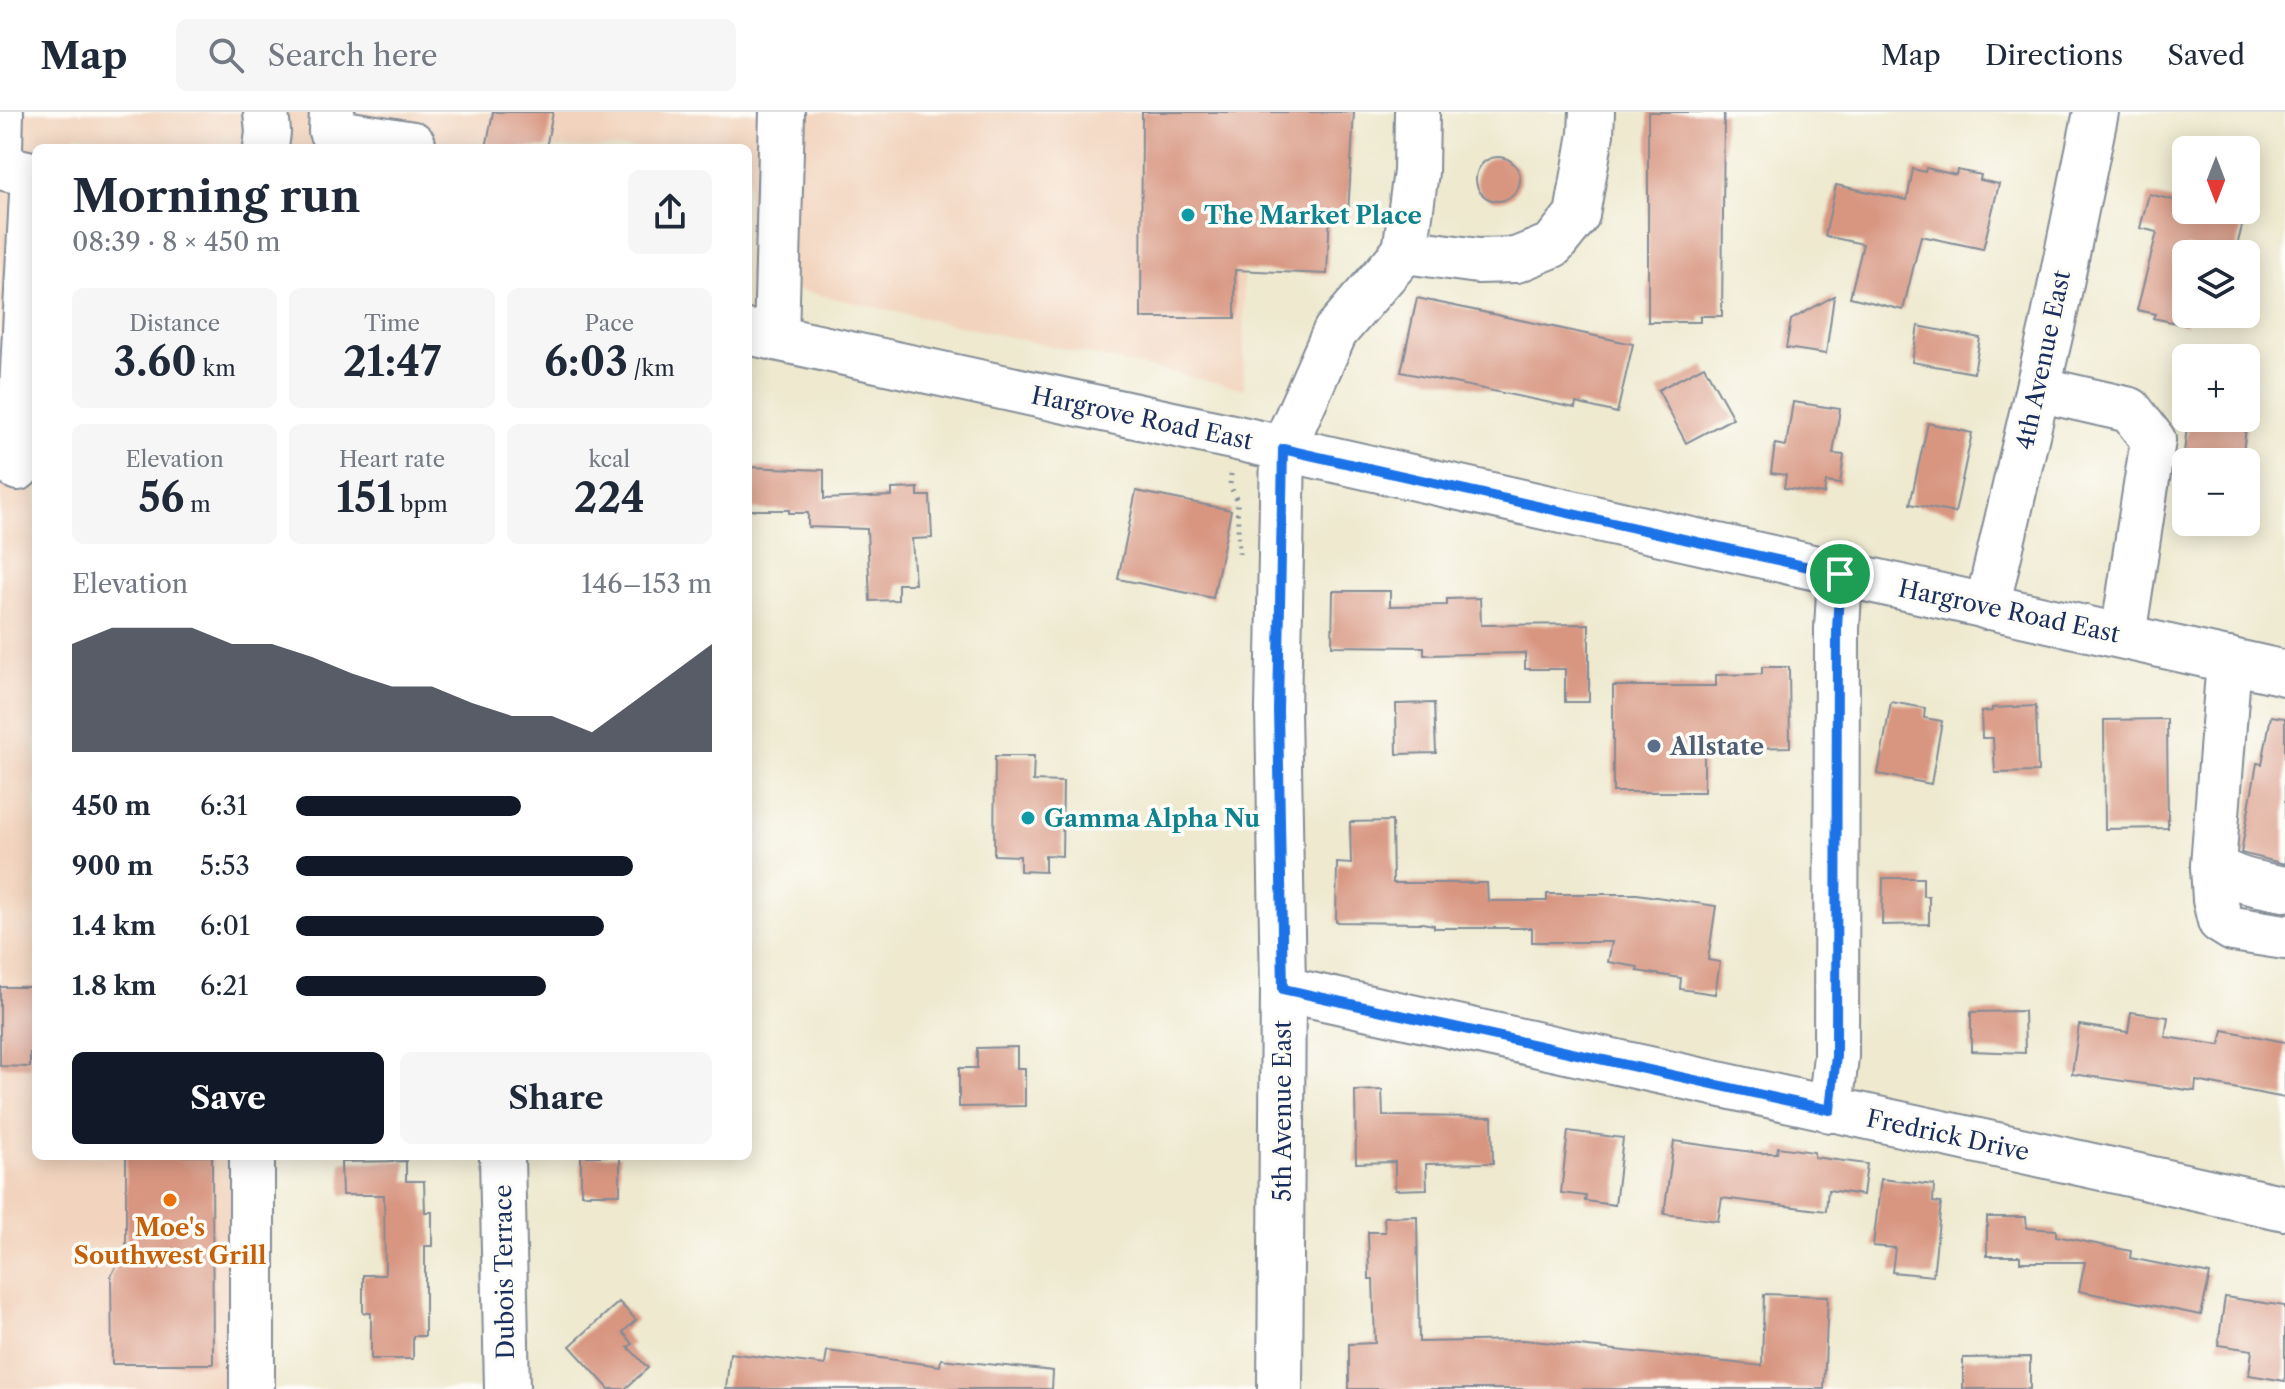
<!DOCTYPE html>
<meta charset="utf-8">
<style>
body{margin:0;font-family:"Libre Caslon Text",serif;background:#f6f6f7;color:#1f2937;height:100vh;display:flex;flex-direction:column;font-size:30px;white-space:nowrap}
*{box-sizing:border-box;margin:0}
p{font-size:26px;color:#747a83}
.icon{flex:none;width:44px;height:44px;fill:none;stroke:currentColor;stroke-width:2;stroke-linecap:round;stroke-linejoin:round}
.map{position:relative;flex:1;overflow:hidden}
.side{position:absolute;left:32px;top:32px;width:720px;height:1016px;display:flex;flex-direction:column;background:#fff;border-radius:12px;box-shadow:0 4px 20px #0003}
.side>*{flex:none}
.needle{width:52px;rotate:180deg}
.controls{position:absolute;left:2172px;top:24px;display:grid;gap:16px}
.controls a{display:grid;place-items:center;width:88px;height:88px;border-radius:12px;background:#fff;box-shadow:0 4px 20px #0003;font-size:40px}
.pin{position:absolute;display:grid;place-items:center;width:68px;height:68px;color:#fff;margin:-34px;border:4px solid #fff;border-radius:50%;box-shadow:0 2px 8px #0007}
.round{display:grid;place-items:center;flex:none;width:84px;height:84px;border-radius:12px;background:#f6f6f7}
.summary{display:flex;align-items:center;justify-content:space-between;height:136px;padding:0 40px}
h1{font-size:44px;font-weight:800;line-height:60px}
.metrics{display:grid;grid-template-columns:repeat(3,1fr);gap:12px;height:136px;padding:8px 40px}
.metrics div{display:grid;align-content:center;border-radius:12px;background:#f6f6f7;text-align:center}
.metrics b{font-size:40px;font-weight:800}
.metrics small{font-size:22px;font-weight:400}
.metrics p{font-size:22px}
.chart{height:224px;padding:16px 40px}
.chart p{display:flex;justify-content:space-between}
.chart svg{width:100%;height:144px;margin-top:8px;fill:#111827;opacity:.7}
.primary-button{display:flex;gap:16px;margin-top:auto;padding:16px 40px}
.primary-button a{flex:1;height:92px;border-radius:12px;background:#111827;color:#fff;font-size:32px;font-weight:800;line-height:92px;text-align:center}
.primary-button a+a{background:#f6f6f7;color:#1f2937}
ul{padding:0 40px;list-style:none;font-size:26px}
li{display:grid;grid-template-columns:128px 96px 1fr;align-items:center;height:60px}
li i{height:20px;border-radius:10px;background:#111827}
header{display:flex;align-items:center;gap:48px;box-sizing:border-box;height:112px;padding:0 40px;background:#fff;border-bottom:2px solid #e0e1e3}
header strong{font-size:38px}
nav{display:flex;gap:44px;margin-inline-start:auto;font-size:28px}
.search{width:560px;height:72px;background:#f6f6f7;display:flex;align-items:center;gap:20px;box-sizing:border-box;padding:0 28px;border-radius:12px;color:#747a83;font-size:30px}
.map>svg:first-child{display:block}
.built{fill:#f2d4be}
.building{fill:#d89681}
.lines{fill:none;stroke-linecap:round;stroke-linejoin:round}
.minor-casing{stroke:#848c96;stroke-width:48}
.major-casing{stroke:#848c96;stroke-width:48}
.path{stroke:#848c96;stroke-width:5;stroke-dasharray:2 6;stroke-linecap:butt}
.minor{stroke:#fff;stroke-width:44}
.major{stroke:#fff;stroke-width:44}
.route-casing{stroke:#fff;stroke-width:16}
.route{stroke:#1a73e8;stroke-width:10}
.culture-dot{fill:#0f9aa8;stroke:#fdfcf7;stroke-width:3}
.service-dot{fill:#5c6f8a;stroke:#fdfcf7;stroke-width:3}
.food-dot{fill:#e8710a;stroke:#fdfcf7;stroke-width:3}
.labels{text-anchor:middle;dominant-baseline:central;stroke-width:7;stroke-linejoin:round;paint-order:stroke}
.culture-label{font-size:24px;font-weight:bold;fill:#0d838f;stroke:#fdfcf7;text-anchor:start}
.street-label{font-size:24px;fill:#1b2f5e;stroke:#fdfcf7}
.service-label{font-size:24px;font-weight:bold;fill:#4e5e75;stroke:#fdfcf7;text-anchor:start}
.food-label{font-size:24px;font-weight:bold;fill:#c56008;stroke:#fdfcf7}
</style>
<header>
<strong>Map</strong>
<div class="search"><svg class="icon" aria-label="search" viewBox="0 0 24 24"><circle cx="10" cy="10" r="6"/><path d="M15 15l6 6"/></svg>Search here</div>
<nav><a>Map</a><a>Directions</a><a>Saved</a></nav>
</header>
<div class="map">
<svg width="2285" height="1277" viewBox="0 0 2285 1277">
<rect width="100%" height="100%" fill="#fdfcf7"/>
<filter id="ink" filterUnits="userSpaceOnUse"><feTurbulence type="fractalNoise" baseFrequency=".0125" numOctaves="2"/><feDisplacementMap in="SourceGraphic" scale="16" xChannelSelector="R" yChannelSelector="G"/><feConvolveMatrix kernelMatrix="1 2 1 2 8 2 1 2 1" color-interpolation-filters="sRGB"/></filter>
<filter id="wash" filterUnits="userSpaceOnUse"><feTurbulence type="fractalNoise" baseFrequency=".006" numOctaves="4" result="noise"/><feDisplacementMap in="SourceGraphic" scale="32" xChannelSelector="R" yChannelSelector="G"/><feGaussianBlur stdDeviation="1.8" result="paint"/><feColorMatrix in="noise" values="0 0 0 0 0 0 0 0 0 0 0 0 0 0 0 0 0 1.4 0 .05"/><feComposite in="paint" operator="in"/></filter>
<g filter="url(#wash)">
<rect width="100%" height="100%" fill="#eee9cf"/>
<polygon class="built" points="0,0 1242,0 1244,277 748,167 748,36 140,36 76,22 74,36 36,36 36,1044 232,1044 228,1277 0,1277"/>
<g id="blocks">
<g class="building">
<polygon points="493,0 553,0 546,36 486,36"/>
<polygon points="1142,0 1354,0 1348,102 1330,100 1327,162 1235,158 1235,206 1141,206"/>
<polygon points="1648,0 1724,0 1722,204 1700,204 1700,210 1648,210"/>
<circle cx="1498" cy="67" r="22"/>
<polygon points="1926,56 1956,63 1957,58 1981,63 1980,68 1999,72 1983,137 1921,124 1903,198 1850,185 1863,132 1825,124 1836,73 1907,88 1913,57 1925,60"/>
<polygon points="2149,82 2186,91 2186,98 2246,98 2235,142 2218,142 2186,134 2186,213 2153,206 2155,202 2137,198 2157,120 2140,116"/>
<polygon points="1834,184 1826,242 1786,236 1791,208"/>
<polygon points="1417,186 1633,232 1617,301 1576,291 1575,296 1401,260"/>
<polygon points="1918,214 1980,226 1974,261 1912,250"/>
<polygon points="1704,254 1733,306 1686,331 1658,278"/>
<polygon points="1793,290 1840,297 1833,342 1844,343 1840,372 1826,370 1824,382 1784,376 1786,363 1771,361 1775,332 1786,334"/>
<polygon points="2188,306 2247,306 2242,350 2183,350"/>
<polygon points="1928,311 1972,321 1955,401 1910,392"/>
<polygon points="748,355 824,358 824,387 892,384 892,377 918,376 918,384 930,384 932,426 912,427 915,472 898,472 898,488 870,489 867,417 808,415 808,401 789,401 789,398 748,398"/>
<polygon points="1136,379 1231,398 1213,486 1118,467"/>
<polygon points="1333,479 1390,479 1390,494 1447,493 1447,487 1480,486 1481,513 1589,512 1589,590 1565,590 1565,557 1525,557 1525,541 1424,543 1424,535 1332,534"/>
<polygon points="1762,555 1789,555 1790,635 1704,637 1704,680 1613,680 1613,574 1716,574 1716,563 1762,562"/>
<polygon points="1891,590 1925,596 1924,606 1942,609 1931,672 1878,662"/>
<polygon points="1434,591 1436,641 1397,642 1396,592"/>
<polygon points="2036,594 2038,660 1995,661 1993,626 1982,626 1981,600 1992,599 1992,596"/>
<polygon points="2271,604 2285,606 2285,752 2241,741 2257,651 2262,652"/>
<polygon points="2167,607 2168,716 2105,717 2104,608"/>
<polygon points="995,644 1034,644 1033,669 1063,670 1062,744 1045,743 1045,760 1020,759 1020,744 994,743"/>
<polygon points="1392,709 1393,771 1487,771 1488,789 1547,789 1547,782 1637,782 1716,794 1708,848 1720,850 1715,882 1680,877 1681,866 1637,859 1638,855 1608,850 1612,830 1532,830 1532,816 1434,816 1434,813 1422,811 1336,810 1337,751 1351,752 1350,710"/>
<polygon points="1883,766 1923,766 1923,784 1929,784 1929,812 1882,813"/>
<polygon points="0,875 36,875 36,941 30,941 30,955 0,954"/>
<polygon points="2024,899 2025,941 1971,939 1971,900"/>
<polygon points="2131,900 2168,905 2165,925 2220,933 2223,918 2285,930 2285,986 2196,969 2195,979 2072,962 2079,913 2128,920"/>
<polygon points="1017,935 1017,956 1025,956 1025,994 959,995 959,956 977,956 977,936"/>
<polygon points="1382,978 1383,1004 1492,1005 1493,1051 1426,1052 1427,1077 1395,1078 1395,1050 1356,1051 1355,979"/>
<polygon points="1568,1019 1623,1026 1615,1093 1585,1089 1586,1084 1561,1081"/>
<polygon points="1674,1029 1759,1041 1777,1041 1778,1035 1814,1040 1814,1045 1867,1052 1863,1083 1828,1078 1826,1099 1722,1086 1718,1109 1664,1102"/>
<polygon points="126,1044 212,1044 213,1252 112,1252 111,1164 126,1135"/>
<rect x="581" y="1044" width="39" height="38"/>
<polygon points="406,1049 406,1069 424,1069 425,1100 432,1100 432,1134 425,1134 425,1224 413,1224 413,1247 371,1247 371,1201 363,1201 363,1163 385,1163 384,1083 342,1083 341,1050"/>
<polygon points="1881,1067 1934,1073 1933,1090 1941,1091 1933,1164 1892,1160 1895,1136 1873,1134"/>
<polygon points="1417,1104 1419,1230 1524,1228 1762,1254 1764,1182 1828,1184 1824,1277 1349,1277 1349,1232 1375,1231 1373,1167 1369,1167 1368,1120 1385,1120 1384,1105"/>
<polygon points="1987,1105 2026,1105 2027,1116 2056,1118 2056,1124 2131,1139 2130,1146 2210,1162 2201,1203 2079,1179 2085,1150 2020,1150 2020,1144 1987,1144"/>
<polygon points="2225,1185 2285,1194 2285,1269 2249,1263 2252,1238 2218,1233"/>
<polygon points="619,1190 636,1208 623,1220 633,1232 628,1235 648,1256 625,1277 609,1277 570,1234"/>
<polygon points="827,1239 940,1254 941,1247 1053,1259 1052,1277 726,1277 730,1241 825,1253"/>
<polygon points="2030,1245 2030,1277 1963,1277 1963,1246"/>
</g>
</g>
</g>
<g filter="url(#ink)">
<use href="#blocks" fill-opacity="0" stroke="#848c96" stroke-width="2"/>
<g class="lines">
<g class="minor-casing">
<g id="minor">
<polyline points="266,0 268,20 266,36"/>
<polyline points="332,0 331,19 413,32"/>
<polyline points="1417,0 1416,60 1405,139 1478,149 1516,148 1553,133 1577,103 1591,22 1592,0"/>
<polyline points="0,37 1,0"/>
<polyline points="776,226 782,0"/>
<polyline points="2038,277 2130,298 2153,328 2123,524"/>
<polyline points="18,356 33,62"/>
<polyline points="1987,495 2052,215 2096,0"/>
<polyline points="2229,548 2213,754 2215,788 2220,809 2233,817 2285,825"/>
<path d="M 2213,754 C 2236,769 2258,772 2285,777"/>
<polyline points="1283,877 2285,1096"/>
<polyline points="1830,998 1836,944 1837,517 1840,462"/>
<polyline points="252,1044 252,1277"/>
<polyline points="502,1044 507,1277"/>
<polyline points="1280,1277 1283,877 1278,598 1283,337 1335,220 1405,139"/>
</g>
</g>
<g class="major-casing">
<g id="major">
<polyline points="0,55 36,63"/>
<polyline points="748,220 1237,326 2285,561"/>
</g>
</g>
<polyline class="path" points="1231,362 1230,373 1237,389 1239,442"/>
<use href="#minor" class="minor"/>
<use href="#major" class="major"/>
</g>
</g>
<g class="lines" filter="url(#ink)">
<g class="route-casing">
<polygon id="route" points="1283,337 1840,462 1837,517 1836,944 1830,998 1283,877 1278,598"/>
</g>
<use href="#route" class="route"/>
</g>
<g class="culture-dot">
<circle cx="1188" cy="103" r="8"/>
<circle cx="1028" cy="706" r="8"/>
</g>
<circle class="service-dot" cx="1654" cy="634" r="8"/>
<circle class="food-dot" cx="170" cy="1088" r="8"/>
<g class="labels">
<g class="culture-label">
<text x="1204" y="103">The Market Place</text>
<text x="1044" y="706">Gamma Alpha Nu</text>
</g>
<g class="street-label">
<text transform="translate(2043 248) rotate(-78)">4th Avenue East</text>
<text transform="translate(1142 306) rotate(12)">Hargrove Road East</text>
<text transform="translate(2009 499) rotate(12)">Hargrove Road East</text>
<text transform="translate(1282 999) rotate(-90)">5th Avenue East</text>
<text transform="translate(1948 1023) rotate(12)">Fredrick Drive</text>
<text transform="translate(504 1160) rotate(-91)">Dubois Terrace</text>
</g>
<g class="service-label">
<text x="1670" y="634">Allstate</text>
</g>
<g class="food-label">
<text x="170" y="1115">Moe's<tspan x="170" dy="28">Southwest Grill</tspan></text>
</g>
</g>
</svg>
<div class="controls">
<a><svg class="needle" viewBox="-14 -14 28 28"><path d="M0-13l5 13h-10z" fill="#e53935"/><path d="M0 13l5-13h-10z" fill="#747a83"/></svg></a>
<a><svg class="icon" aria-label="layers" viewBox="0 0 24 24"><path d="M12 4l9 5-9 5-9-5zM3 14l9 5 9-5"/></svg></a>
<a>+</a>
<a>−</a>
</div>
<div class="pin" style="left:1840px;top:462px;background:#1e9e55"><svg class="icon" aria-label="arrive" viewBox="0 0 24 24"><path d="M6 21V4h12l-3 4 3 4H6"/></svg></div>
<section class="side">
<div class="summary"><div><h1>Morning run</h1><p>08:39 · 8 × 450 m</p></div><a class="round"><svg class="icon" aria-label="share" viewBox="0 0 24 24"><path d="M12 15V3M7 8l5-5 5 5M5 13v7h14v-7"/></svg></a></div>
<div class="metrics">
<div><p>Distance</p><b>3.60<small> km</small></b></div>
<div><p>Time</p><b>21:47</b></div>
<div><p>Pace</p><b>6:03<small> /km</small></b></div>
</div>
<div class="metrics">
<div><p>Elevation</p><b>56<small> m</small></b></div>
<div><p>Heart rate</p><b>151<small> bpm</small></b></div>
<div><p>kcal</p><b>224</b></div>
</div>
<div class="chart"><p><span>Elevation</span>146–153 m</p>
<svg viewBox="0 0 160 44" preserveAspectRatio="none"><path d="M0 44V11L10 6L20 6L30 6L40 11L50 11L60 15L70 20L80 24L90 24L100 29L110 33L120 33L130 38L140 29L150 20L160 11V44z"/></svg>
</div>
<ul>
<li><b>450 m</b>6:31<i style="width:54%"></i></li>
<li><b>900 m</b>5:53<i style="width:81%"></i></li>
<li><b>1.4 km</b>6:01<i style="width:74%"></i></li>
<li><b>1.8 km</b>6:21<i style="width:60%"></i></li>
</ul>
<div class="primary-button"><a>Save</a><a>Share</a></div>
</section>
</div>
